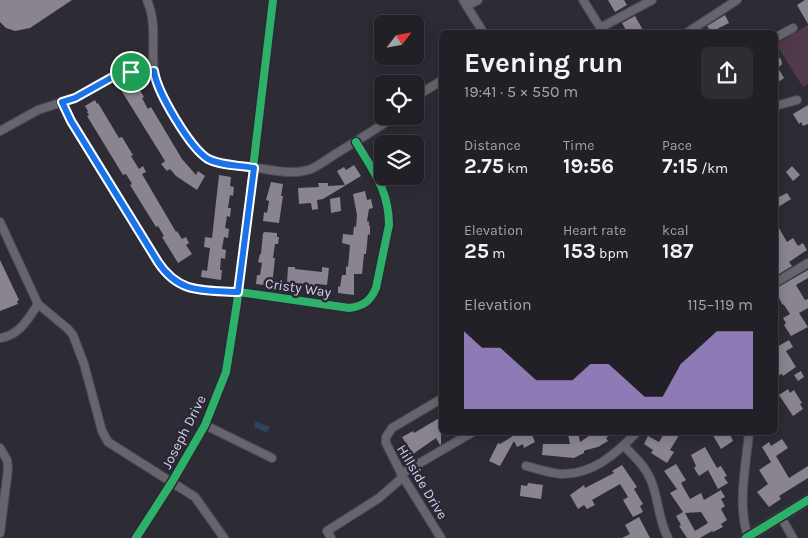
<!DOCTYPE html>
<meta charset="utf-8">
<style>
body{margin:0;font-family:Karla,sans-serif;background:#2e2d33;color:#f1f3f6;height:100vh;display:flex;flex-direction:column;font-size:19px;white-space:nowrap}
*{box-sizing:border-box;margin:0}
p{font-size:16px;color:#a2a3a7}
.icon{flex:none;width:28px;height:28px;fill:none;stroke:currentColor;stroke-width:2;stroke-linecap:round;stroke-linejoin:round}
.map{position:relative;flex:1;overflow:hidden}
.details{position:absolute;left:439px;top:30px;width:339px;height:405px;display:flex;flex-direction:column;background:#222027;border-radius:8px;box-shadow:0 2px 12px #0003,0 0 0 1px #3f3e44}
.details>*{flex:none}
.needle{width:32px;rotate:58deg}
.fabs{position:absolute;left:374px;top:15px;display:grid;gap:10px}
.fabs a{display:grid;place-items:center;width:50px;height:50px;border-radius:8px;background:#222027;box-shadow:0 2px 12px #0003,0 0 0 1px #3f3e44;font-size:25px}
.pin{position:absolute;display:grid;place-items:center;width:42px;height:42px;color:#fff;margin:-21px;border:2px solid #fff;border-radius:50%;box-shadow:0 1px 5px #0007}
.round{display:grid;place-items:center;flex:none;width:52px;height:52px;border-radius:8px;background:#2e2d33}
.headline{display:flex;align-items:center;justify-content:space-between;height:85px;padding:0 25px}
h1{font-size:28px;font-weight:700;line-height:38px}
.figures{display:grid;grid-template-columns:repeat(3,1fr);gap:8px;height:85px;padding:5px 25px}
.figures div{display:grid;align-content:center}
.figures b{font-size:21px;font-weight:700}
.figures small{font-size:14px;font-weight:400}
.figures p{font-size:14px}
.chart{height:140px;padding:10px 25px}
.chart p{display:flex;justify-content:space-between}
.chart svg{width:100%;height:90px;margin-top:5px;fill:#bca0f2;opacity:.7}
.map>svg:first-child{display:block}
.green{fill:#503a4a}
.water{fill:#2d445d}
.building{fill:#89848f;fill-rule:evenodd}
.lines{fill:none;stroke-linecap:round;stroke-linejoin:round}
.minor-casing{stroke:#4b4952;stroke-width:10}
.secondary-casing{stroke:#4b4952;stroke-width:12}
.minor{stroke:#66646c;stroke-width:8}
.secondary{stroke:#61616a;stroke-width:10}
.cycleway-casing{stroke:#2b2738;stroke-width:11}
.cycleway{stroke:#2db169;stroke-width:8}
.route-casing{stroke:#fff;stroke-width:10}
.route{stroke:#1a73e8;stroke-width:6}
.labels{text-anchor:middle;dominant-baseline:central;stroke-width:5;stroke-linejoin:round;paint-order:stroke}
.street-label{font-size:14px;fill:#d3d1dd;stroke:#2b2738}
</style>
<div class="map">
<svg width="808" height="538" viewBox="0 0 808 538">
<rect width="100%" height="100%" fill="#2d2b34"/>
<polygon class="green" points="808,25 808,84 803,87 776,44"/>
<polygon class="water" points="255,421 270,427 267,433 254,427"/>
<g class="building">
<polygon points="0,0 72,0 30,28 15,31 6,28 0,22"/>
<polygon points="608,0 624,0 627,5 615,12"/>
<polygon points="805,0 808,0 808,24 797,5"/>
<polygon points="725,15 729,23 711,32 707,26"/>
<polygon points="635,16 644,32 627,32 622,23"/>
<polygon points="775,55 781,59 782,64 778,68 784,78 775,84"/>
<polygon points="131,83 136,91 139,89 144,97 142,98 148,109 151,107 182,159 196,175 198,171 205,176 197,190 176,176 170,169 167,171 161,164 165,161 121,90"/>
<polygon points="95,100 97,104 98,103 119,138 122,137 133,155 131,156 139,169 143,166 146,172 142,174 176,232 177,231 182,239 186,237 189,243 186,245 192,254 178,263 162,237 164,236 158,226 156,227 130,185 132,184 126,174 123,175 87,116 89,115 87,112 88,111 85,106"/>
<polygon points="808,105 808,124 803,126 801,122 799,124 793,114"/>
<polygon points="354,165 361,176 323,199 317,200 318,209 312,210 311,203 299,204 298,188 319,187 318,183 328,183 328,186 345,185 337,171 344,167 346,170"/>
<polygon points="792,166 800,175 793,181 786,172"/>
<polygon points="219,175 231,177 230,186 234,187 233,196 230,195 228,208 231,208 230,217 227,216 225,228 229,229 228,238 224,237 222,249 226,250 225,259 221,258 220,270 222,270 221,280 201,277 202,270 207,271 210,248 204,247 205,237 212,238"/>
<polygon points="271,182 283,184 281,196 283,196 279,223 263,221 264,212 267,213 269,201 266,200"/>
<polygon points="365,191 367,200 371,199 373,208 369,209 367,221 369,222 369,226 370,226 370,235 368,234 366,254 364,254 362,274 354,274 354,295 338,293 338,286 340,287 342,275 346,275 346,266 348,267 350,245 342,243 343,234 353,235 354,226 356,227 357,215 353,194"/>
<polygon points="787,193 791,199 775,209 775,199"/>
<polygon points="340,197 341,211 331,213 330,199"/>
<polygon points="775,221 787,242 793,238 798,246 803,243 807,250 789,262 792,266 779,274 777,270 775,272"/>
<polygon points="265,232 277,233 277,237 279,237 278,244 275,244 273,258 275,258 272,286 256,284 257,275 260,275 262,263 258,262 260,254 261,254 263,233"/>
<polygon points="0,260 19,300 17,301 18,304 0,311"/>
<polygon points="288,267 295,267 295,269 322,272 322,267 329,268 327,285 317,284 317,288 308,287 308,284 287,283"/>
<polygon points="808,270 808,278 796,285 805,300 808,299 808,308 799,313 808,327 791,336 784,325 786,323 783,318 790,314 784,305 782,304 775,289"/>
<polygon points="789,340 793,347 786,351 796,367 783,376 782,374 779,375 775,369 775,348"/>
<polygon points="801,371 804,377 798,381 794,375"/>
<polygon points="788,389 790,393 794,390 802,403 800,404 803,409 793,416 779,395"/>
<polygon points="441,417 441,444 440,445 436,438 413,454 402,437 413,431 414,433"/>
<polygon points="523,432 531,432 535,442 524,448 523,444 517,447 514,441 500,466 489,461 498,443 500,444 518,433 517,436"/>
<polygon points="573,432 578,432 580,442 595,432 615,432 606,438 608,441 598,447 586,450 584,451 584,453 574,458 542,455 543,444 570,444 568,434"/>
<polygon points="665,432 681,432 670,450 674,452 667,463 651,453 653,450 644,444 648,436 659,442"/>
<polygon points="711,432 729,432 733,441 721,449"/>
<polygon points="782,439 788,448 776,456 789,478 808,466 808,478 779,496 781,499 769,507 757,492 768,484 759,470 771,462 762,447 769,442 771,446"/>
<polygon points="705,447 717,468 721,466 727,476 724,477 728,483 718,489 708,470 699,476 694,468 696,466 691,455"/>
<path d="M 676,464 L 686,480 L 681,483 L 690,499 L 701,493 L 704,500 L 721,490 L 725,497 L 721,499 L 725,506 L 721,509 L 727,520 L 721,524 L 723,527 L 713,532 L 712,531 L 700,538 L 687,538 L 679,526 L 681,525 L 676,516 L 683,512 L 670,493 L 677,489 L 664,471 ZM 701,512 L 708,523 L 695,531 L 685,513 Z"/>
<polygon points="622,465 637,487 634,489 643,504 640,506 643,512 633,517 623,500 628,497 620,484 592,500 595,505 587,509 584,505 578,509 570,495 584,485 585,488 614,473 612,471"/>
<polygon points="528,483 543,485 541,499 520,496 521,485 527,486"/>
<polygon points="639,517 650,538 622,538 630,534 625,525"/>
</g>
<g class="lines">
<g class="minor-casing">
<g id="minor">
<path d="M 147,0 C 160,30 147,59 158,86 C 164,103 194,152 210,159 C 225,166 243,166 258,168 C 275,171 295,175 311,169 C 320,165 329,158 337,153 C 357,141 376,129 395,116"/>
<polyline points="463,0 483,32"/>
<polyline points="583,0 603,32"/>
<polyline points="467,6 478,0"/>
<polyline points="600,28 652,0"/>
<polyline points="688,32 737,0"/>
<polyline points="775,38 793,28"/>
<polyline points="415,100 423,92 441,81"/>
<path d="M 62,102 L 76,130 L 164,271 L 173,280 L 192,288 L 246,293 L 349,308 C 363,306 370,302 376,288 L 389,225 C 389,190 373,171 356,142"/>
<polyline points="775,106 797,100"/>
<polyline points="0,131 38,110 75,98 118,73 154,71"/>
<polyline points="0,222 38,304 68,329 73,335 84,364 102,431 108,442 195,497 224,538"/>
<polyline points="775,283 808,263"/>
<path d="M 0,338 C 20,335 28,319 38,304"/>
<polyline points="441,399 392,428 386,437 386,443 403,477 441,538"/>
<polyline points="205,425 272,458"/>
<path d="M 624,446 C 636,458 648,469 653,486 C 659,504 659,521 668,538"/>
<polyline points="0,448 7,460 8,469 0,533"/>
<path d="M 526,466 C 538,469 549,473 561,474 C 592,475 616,454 637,432"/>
<polyline points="401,474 473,432"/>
<polyline points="781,517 793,538"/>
<path d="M 748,537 C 737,504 746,467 749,432"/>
<polyline points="136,538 172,482 205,425 226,372 237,303 273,0"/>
<polyline points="331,538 327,531 379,498 403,477"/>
</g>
</g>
<g class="secondary-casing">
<polyline id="secondary" points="746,538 808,500"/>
</g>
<use href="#minor" class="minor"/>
<use href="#secondary" class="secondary"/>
<g class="cycleway-casing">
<g id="cycleway">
<path d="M 62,102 L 76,130 L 164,271 L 173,280 L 192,288 L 246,293 L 349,308 C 363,306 370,302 376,288 L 389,225 C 389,190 373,171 356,142"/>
<polyline points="136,538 172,482 205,425 226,372 237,303 273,0"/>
<polyline points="746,538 808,500"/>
</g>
</g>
<use href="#cycleway" class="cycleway"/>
</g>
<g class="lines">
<g class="route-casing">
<path id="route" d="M 154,71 C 157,92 190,148 208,159 C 221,166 239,165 254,168 L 238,292 C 203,290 179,294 158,262 L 71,121 L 62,102 L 75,98 L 118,74 Z"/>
</g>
<use href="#route" class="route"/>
</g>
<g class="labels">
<g class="street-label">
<text transform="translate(298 288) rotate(8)">Cristy Way</text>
<text transform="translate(184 432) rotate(-63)">Joseph Drive</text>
<text transform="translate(422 482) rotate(59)">Hillside Drive</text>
</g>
</g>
</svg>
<div class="fabs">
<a><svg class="needle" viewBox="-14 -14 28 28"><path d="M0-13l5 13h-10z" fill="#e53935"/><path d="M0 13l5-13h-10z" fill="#a2a3a7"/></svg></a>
<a><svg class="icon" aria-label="locate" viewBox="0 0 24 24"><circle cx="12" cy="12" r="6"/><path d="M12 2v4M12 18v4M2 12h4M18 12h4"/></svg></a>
<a><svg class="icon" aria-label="layers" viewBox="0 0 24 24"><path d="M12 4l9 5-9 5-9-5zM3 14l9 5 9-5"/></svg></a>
</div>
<div class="pin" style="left:131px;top:72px;background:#1e9e55"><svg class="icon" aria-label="arrive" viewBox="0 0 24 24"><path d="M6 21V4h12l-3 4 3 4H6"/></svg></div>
<section class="details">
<div class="headline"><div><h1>Evening run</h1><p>19:41 · 5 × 550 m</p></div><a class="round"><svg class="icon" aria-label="share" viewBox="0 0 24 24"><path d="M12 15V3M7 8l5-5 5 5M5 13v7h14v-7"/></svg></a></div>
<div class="figures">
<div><p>Distance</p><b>2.75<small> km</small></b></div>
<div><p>Time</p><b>19:56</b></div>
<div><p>Pace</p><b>7:15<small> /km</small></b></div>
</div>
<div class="figures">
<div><p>Elevation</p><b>25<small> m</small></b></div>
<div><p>Heart rate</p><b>153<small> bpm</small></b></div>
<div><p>kcal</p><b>187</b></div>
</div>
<div class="chart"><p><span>Elevation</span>115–119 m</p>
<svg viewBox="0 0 160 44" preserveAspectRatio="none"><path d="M0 44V6L10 14L20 14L30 22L40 30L50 30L60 30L70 22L80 22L90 30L100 38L110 38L120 22L130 14L140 6L150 6L160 6V44z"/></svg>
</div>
</section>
</div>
